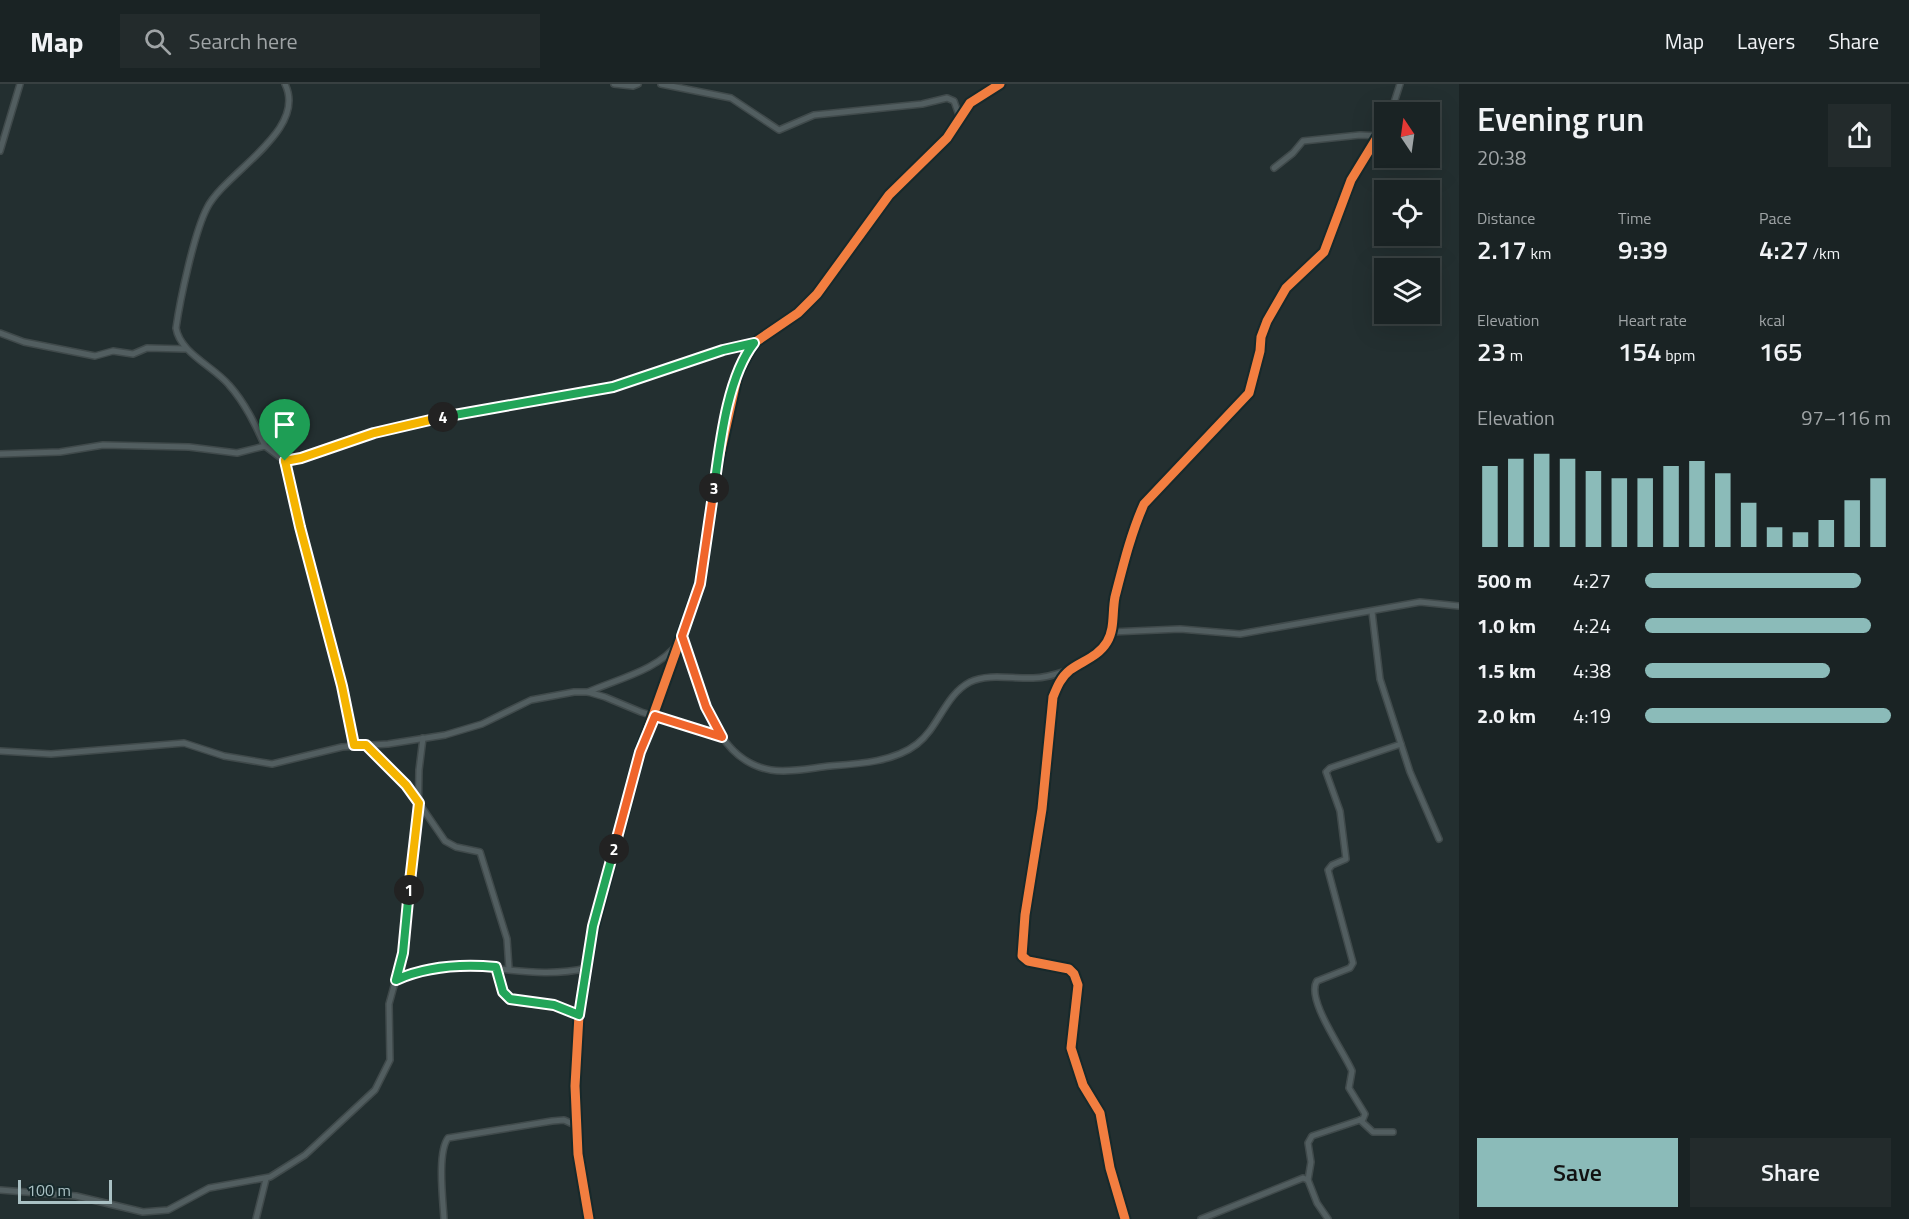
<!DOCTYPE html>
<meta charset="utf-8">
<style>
body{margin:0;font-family:"Titillium Web",sans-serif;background:#232b2c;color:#f1f3f6;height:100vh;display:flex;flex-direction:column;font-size:22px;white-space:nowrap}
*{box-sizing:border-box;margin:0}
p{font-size:20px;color:#9fa4a6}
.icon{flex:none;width:33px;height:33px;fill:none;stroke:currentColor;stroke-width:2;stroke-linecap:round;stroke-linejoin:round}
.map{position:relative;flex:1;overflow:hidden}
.sheet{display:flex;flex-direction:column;background:#1a2324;width:450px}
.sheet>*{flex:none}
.needle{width:39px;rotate:347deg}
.controls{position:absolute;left:1374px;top:18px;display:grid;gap:12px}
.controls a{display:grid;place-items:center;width:66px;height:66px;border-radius:0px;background:#1a2324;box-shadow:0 6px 24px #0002,0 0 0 2px #384041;font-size:30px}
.scale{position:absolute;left:18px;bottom:15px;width:94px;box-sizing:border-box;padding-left:6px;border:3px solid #aac1c4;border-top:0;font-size:16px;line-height:21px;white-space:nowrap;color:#aac1c4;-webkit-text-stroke:4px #17292b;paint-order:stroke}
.pin{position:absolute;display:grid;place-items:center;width:51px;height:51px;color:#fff;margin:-62px -26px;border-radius:50% 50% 50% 0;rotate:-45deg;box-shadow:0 0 6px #0007}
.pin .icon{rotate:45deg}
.km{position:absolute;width:30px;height:30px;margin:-15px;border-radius:50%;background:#222;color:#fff;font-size:16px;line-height:30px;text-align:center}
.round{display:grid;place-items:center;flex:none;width:63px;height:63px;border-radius:0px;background:#232b2c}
.headline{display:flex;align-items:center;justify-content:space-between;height:102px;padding:0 18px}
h1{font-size:33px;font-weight:600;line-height:45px}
.metrics{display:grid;grid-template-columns:repeat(3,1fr);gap:9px;height:102px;padding:6px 18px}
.metrics div{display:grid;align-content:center}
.metrics b{font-size:26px;font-weight:600}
.metrics small{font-size:16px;font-weight:400}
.metrics p{font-size:16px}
.chart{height:168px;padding:12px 18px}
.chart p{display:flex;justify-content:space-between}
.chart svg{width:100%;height:108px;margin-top:6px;stroke:#8bbbb9;stroke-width:6}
.action{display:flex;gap:12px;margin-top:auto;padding:12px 18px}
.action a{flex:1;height:69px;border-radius:0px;background:#8bbbb9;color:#111;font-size:24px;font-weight:600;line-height:69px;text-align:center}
.action a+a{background:#232b2c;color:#f1f3f6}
ul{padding:0 18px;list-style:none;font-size:20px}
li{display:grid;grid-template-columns:96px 72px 1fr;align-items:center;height:45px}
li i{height:15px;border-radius:8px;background:#8bbbb9}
header{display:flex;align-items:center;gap:36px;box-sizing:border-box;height:84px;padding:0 30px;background:#1a2324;border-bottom:2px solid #384041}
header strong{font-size:28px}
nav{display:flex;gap:33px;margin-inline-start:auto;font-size:21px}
.search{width:420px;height:54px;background:#232b2c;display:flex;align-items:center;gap:15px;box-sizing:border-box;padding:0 21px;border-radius:0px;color:#9fa4a6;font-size:22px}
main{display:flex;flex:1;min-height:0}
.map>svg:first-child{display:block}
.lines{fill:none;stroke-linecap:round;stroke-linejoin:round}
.street-casing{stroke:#404a4b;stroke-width:8}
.street{stroke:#525e60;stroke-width:5}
.cycleway-casing{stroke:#17292b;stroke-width:13}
.cycleway{stroke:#f27e40;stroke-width:9}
.split-1-casing{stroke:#fff;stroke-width:12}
.split-2-casing{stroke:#fff;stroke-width:12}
.split-3-casing{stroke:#fff;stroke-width:12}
.split-4-casing{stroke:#fff;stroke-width:12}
.split-5-casing{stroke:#fff;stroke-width:12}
.split-1{stroke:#f5b400;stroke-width:8}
.split-2{stroke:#22a559;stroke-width:8}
.split-3{stroke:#f0652b;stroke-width:8}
.split-4{stroke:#22a559;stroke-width:8}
.split-5{stroke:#f5b400;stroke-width:8}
</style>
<header>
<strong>Map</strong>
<div class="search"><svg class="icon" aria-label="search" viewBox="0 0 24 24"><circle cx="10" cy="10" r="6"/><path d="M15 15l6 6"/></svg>Search here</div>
<nav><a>Map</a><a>Layers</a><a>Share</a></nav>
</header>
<main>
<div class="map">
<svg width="1459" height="1135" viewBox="0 0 1459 1135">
<rect width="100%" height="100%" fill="#232f30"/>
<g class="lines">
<g class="street-casing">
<g id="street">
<polyline points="614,0 633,2 638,0"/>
<polyline points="661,0 731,14 779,46 814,31 922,20 947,14 954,17 960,34"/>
<polyline points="1391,28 1400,0"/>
<polyline points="0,67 20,0"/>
<polyline points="1274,84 1293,69 1303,57 1360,51 1380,52"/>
<polyline points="0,249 24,258 95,272 113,267 133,270 147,264 186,265"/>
<path d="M 265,362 C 255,340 245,319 229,301 C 213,282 180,269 176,244 C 180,216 194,149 207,124 C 225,88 308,47 285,0"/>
<polyline points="0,370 60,368 103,361 189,363 237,369 265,362 285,377 290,377 374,349 429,336 613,303 723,266 754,259"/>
<polyline points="285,377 300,443 342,602 354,661"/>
<polyline points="1372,528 1380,595 1410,688 1439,755"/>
<polyline points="1111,548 1180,545 1240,550 1420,518 1459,522"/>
<path d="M 682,552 C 701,598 710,676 771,686 C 789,689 811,684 830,682 C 858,680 894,678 917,660 C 939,643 945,611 970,598 C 988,589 1013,595 1033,594 C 1046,594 1057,590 1069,586"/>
<path d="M 588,608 C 617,595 659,586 678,559"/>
<polyline points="367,662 410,706 445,757 456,763 480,768 507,855 509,885"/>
<polyline points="0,667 51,670 184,659 224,672 272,680 342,663 388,660 445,651 482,640 531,616 574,608 588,608 605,613 641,628 722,653"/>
<path d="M 496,883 C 498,892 499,907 507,914 C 518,923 557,917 579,931"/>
<path d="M 396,896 C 466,865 519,900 587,884"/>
<polyline points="1360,1036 1373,1048 1393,1048"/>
<path d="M 1308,1096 L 1311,1078 L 1308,1059 L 1312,1052 L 1363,1035 L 1365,1030 L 1349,1004 L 1352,987 C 1345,969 1305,915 1317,897 L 1350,884 L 1353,879 L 1328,786 L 1332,781 L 1346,775 L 1340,727 L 1326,688 L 1330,684 L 1401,660"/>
<polyline points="0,1106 76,1112 143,1128 168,1126 209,1104 270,1093 305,1071 375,1006 390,976 389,920 403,869 418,743 419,686 423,654"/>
<polyline points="256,1135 266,1095"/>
<path d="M 444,1135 C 443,1116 437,1069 448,1054 L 552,1037 L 564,1036 L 575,1041"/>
<polyline points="589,1135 578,1070 575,1002 579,931 592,850 640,668 700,500 717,384 738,289 754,259 798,229 817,210 889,111 947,54 970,19 1000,0"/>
<path d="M 1125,1135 L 1110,1084 L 1100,1029 L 1083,1001 L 1071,964 L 1078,901 L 1074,890 L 1069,885 L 1028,877 L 1022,872 L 1025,831 L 1042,725 L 1053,613 C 1057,603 1061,593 1070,586 C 1082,577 1098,573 1107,558 C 1115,545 1112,528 1115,513 C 1123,482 1131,449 1144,420 L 1249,309 L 1260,267 L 1261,253 L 1267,237 L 1286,204 L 1324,168 L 1351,96 L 1384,42"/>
<polyline points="1201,1135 1303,1094 1308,1096 1317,1119 1328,1135"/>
</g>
</g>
<use href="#street" class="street"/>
<g class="cycleway-casing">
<g id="cycleway">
<polyline points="589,1135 578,1070 575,1002 579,931 592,850 640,668 700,500 717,384 738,289 754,259 798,229 817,210 889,111 947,54 970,19 1000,0"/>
<path d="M 1125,1135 L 1110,1084 L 1100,1029 L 1083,1001 L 1071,964 L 1078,901 L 1074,890 L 1069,885 L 1028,877 L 1022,872 L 1025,831 L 1042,725 L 1053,613 C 1057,603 1061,593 1070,586 C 1082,577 1098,573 1107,558 C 1115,545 1112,528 1115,513 C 1123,482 1131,449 1144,420 L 1249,309 L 1260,267 L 1261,253 L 1267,237 L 1286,204 L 1324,168 L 1351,96 L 1384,42"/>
</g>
</g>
<use href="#cycleway" class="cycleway"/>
</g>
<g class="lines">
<g class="split-1-casing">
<polyline id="split-1" points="285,377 300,443 342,602 354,661 366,661 406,701 419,719 409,806"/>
</g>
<g class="split-2-casing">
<path id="split-2" d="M 409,806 L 403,869 L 396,896 C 427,882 462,880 496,883 L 503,908 L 510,915 L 554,921 L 579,931 L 593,842 L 614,765"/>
</g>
<g class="split-3-casing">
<polyline id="split-3" points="614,765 640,668 655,632 722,653 706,623 682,552 700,500 714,404"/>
</g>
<g class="split-4-casing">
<path id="split-4" d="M 443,333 L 613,303 L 723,266 L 754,259 C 727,293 720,361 714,404"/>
</g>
<g class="split-5-casing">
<polyline id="split-5" points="285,377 301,374 374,349 443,333"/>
</g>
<use href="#split-1" class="split-1"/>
<use href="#split-2" class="split-2"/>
<use href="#split-3" class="split-3"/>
<use href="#split-4" class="split-4"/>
<use href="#split-5" class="split-5"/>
</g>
</svg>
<div class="controls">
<a><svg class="needle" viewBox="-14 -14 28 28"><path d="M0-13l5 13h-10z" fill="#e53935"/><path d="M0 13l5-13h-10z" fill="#9fa4a6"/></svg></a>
<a><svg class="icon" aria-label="locate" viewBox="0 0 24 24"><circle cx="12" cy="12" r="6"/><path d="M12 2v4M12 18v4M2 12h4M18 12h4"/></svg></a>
<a><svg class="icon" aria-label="layers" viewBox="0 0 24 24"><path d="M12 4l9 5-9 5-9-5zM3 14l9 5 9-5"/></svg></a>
</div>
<div class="scale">100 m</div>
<div class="pin" style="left:285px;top:377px;background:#1e9e55"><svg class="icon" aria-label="arrive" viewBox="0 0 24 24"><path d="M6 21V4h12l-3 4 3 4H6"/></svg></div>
<b class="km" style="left:409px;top:806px">1</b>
<b class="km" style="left:614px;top:765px">2</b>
<b class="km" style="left:714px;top:404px">3</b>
<b class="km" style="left:443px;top:333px">4</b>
</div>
<section class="sheet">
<div class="headline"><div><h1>Evening run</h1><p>20:38</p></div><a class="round"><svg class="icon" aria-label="share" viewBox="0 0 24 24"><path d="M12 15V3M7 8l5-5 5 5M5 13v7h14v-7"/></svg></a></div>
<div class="metrics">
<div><p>Distance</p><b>2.17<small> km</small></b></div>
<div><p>Time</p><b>9:39</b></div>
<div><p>Pace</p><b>4:27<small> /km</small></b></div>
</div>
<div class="metrics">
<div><p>Elevation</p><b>23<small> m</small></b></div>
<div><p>Heart rate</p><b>154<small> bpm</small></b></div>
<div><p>kcal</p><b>165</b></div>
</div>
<div class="chart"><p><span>Elevation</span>97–116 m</p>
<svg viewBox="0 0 160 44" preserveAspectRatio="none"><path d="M5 44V11M15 44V8M25 44V6M35 44V8M45 44V13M55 44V16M65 44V16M75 44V11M85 44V9M95 44V14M105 44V26M115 44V36M125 44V38M135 44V33M145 44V25M155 44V16"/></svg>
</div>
<ul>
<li><b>500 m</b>4:27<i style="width:88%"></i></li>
<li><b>1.0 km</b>4:24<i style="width:92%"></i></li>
<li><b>1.5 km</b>4:38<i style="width:75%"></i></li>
<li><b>2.0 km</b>4:19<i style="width:100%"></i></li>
</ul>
<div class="action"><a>Save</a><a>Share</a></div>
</section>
</main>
